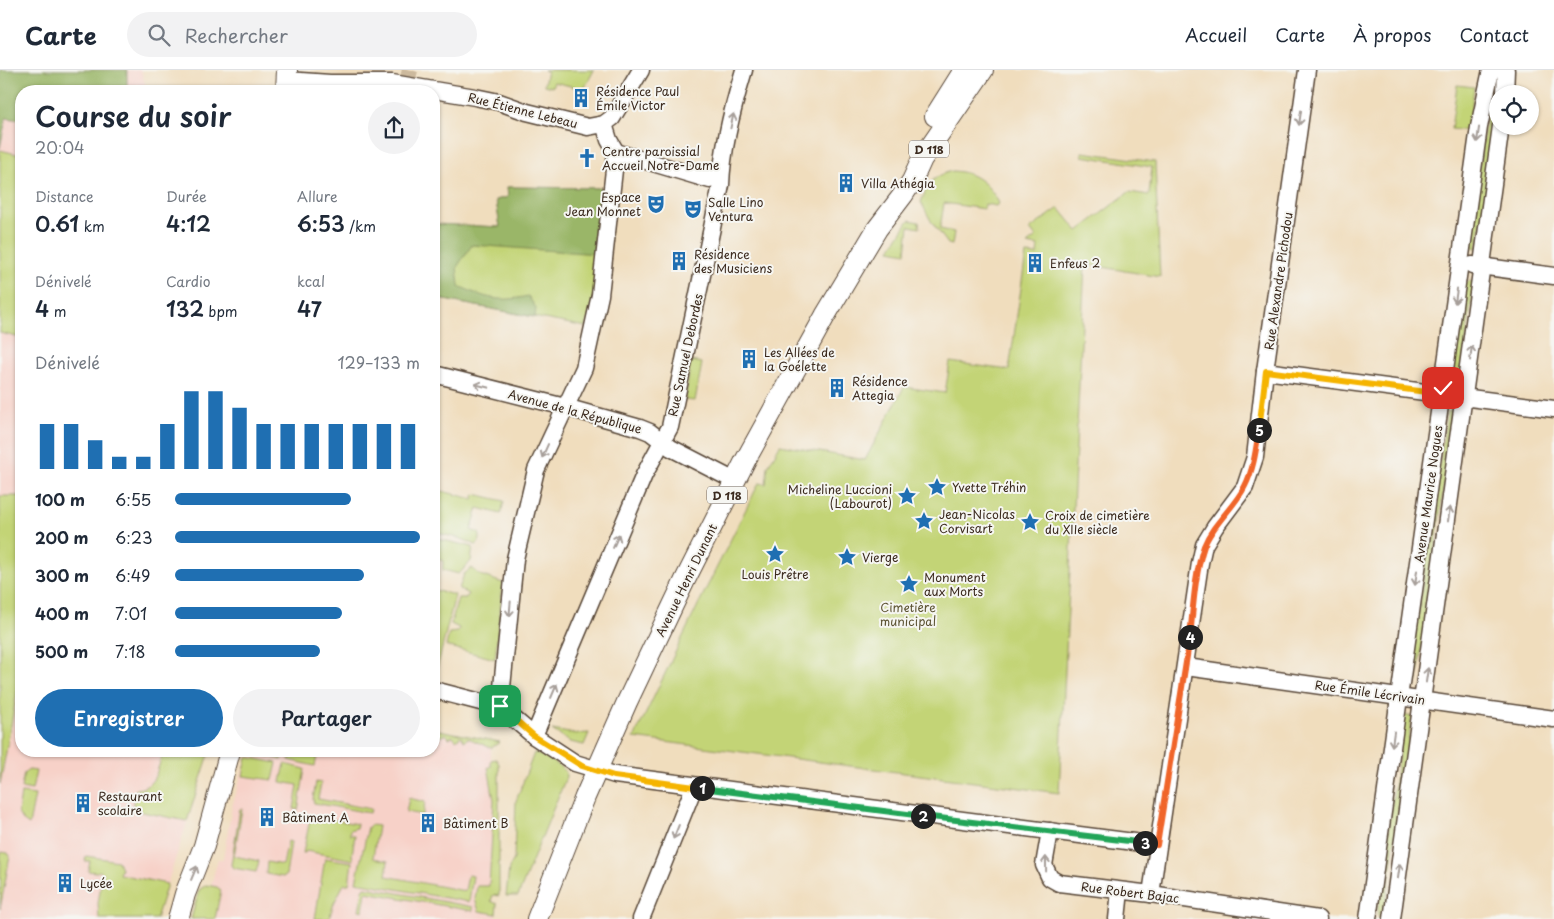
<!DOCTYPE html>
<html lang="fr">
<meta charset="utf-8">
<style>
body{margin:0;font-family:"Playpen Sans",sans-serif;background:#f2f2f3;color:#1f2937;height:100vh;display:flex;flex-direction:column;font-size:19px;white-space:nowrap}
*{box-sizing:border-box;margin:0}
p{font-size:16px;color:#747a83}
.icon{flex:none;width:28px;height:28px;fill:none;stroke:currentColor;stroke-width:2;stroke-linecap:round;stroke-linejoin:round}
.map{position:relative;flex:1;overflow:hidden}
.panel{position:absolute;left:15px;top:15px;width:425px;height:672px;display:flex;flex-direction:column;background:#fff;border-radius:20px;box-shadow:0 1px 4px #0004}
.panel>*{flex:none}
.controls{position:absolute;left:1489px;top:15px;display:grid;gap:10px}
.controls a{display:grid;place-items:center;width:50px;height:50px;border-radius:50%;background:#fff;box-shadow:0 1px 4px #0004;font-size:25px}
.pin{position:absolute;display:grid;place-items:center;width:42px;height:42px;color:#fff;margin:-21px;border-radius:10px;box-shadow:0 2px 8px #0006}
.km{position:absolute;width:25px;height:25px;margin:-12px;border-radius:50%;background:#222;color:#fff;font-size:14px;line-height:25px;text-align:center}
.round{display:grid;place-items:center;flex:none;width:52px;height:52px;border-radius:26px;background:#f2f2f3}
.summary{display:flex;align-items:center;justify-content:space-between;height:85px;padding:0 20px}
h1{font-size:28px;font-weight:600;line-height:38px}
.stats{display:grid;grid-template-columns:repeat(3,1fr);gap:8px;height:85px;padding:5px 20px}
.stats div{display:grid;align-content:center}
.stats b{font-size:21px;font-weight:600}
.stats small{font-size:14px;font-weight:400}
.stats p{font-size:14px}
.chart{height:140px;padding:10px 20px}
.chart p{display:flex;justify-content:space-between}
.chart svg{width:100%;height:90px;margin-top:5px;stroke:#1f6fb2;stroke-width:6}
.action{display:flex;gap:10px;margin-top:auto;padding:10px 20px}
.action a{flex:1;height:58px;border-radius:30px;background:#1f6fb2;color:#fff;font-size:20px;font-weight:600;line-height:58px;text-align:center}
.action a+a{background:#f2f2f3;color:#1f2937}
ul{padding:0 20px;list-style:none;font-size:16px}
li{display:grid;grid-template-columns:80px 60px 1fr;align-items:center;height:38px}
li i{height:12px;border-radius:6px;background:#1f6fb2}
header{display:flex;align-items:center;gap:30px;box-sizing:border-box;height:70px;padding:0 25px;background:#fff;border-bottom:1px solid #e0e1e3}
header strong{font-size:24px}
nav{display:flex;gap:28px;margin-inline-start:auto;font-size:18px}
.search{width:350px;height:45px;background:#f2f2f3;display:flex;align-items:center;gap:12px;box-sizing:border-box;padding:0 18px;border-radius:28px;color:#747a83;font-size:19px}
.map>svg:first-child{display:block}
.built{fill:#f7d1c8}
.green{fill:#c3d476;stroke:#7f7f4a}
.forest{fill:#9ab667;stroke:#6a7042}
.lines{fill:none;stroke-linecap:round;stroke-linejoin:round}
.minor-tunnel{stroke:#ccb99d;stroke-width:16;stroke-dasharray:16 8;stroke-linecap:butt}
.minor-casing{stroke:#564536;stroke-width:19}
.major-casing{stroke:#564536;stroke-width:22}
.minor{stroke:#fff;stroke-width:16}
.major{stroke:#fff;stroke-width:20}
.oneway{stroke:#a79f9a}
.split-1-casing{stroke:#fff;stroke-width:10}
.split-2-casing{stroke:#fff;stroke-width:10}
.split-3-casing{stroke:#fff;stroke-width:10}
.split-4-casing{stroke:#fff;stroke-width:10}
.split-5-casing{stroke:#fff;stroke-width:10}
.split-6-casing{stroke:#fff;stroke-width:10}
.split-1{stroke:#f5b400;stroke-width:6}
.split-2{stroke:#22a559;stroke-width:6}
.split-3{stroke:#22a559;stroke-width:6}
.split-4{stroke:#f0652b;stroke-width:6}
.split-5{stroke:#f0652b;stroke-width:6}
.split-6{stroke:#f5b400;stroke-width:6}
.labels{text-anchor:middle;dominant-baseline:central;stroke-width:4;stroke-linejoin:round;paint-order:stroke}
.shield{fill:#f6f6f2;stroke:#73675e;stroke-width:1}
.shield-label{font-size:11px;font-weight:bold;fill:#3b2a1e}
.poi-label{font-size:12px;fill:#3b2a1e;stroke:#f6f6f2;text-anchor:start}
.street-label{font-size:12px;fill:#3b2a1e;stroke:#f6f6f2}
.park-label{font-size:12px;fill:#5d5434;stroke:#f6f6f2}
</style>
<header>
<strong>Carte</strong>
<div class="search"><svg class="icon" aria-label="search" viewBox="0 0 24 24"><circle cx="10" cy="10" r="6"/><path d="M15 15l6 6"/></svg>Rechercher</div>
<nav><a>Accueil</a><a>Carte</a><a>À propos</a><a>Contact</a></nav>
</header>
<div class="map">
<svg width="1554" height="849" viewBox="0 0 1554 849">
<rect width="100%" height="100%" fill="#f6f6f2"/>
<filter id="ink" filterUnits="userSpaceOnUse"><feTurbulence type="fractalNoise" baseFrequency=".02" numOctaves="2"/><feDisplacementMap in="SourceGraphic" scale="10" xChannelSelector="R" yChannelSelector="G"/><feConvolveMatrix kernelMatrix="1 2 1 2 8 2 1 2 1" color-interpolation-filters="sRGB"/></filter>
<filter id="wash" filterUnits="userSpaceOnUse"><feTurbulence type="fractalNoise" baseFrequency=".0096" numOctaves="4" result="noise"/><feDisplacementMap in="SourceGraphic" scale="20" xChannelSelector="R" yChannelSelector="G"/><feGaussianBlur stdDeviation="1.12" result="paint"/><feColorMatrix in="noise" values="0 0 0 0 0 0 0 0 0 0 0 0 0 0 0 0 0 1.4 0 .05"/><feComposite in="paint" operator="in"/></filter>
<g filter="url(#wash)">
<rect width="100%" height="100%" fill="#f0ddbd"/>
<g class="built">
<polygon points="0,0 141,0 147,21 21,21 21,681 210,681 156,849 0,849"/>
<polygon points="434,659 500,672 491,678 491,690 496,689 499,694 499,826 493,825 491,831 497,834 495,849 191,849 199,820 204,816 211,815 218,789 223,789 232,737 248,681 434,681"/>
</g>
<g class="green">
<polygon points="544,0 594,0 584,19 581,21 575,17 554,12 552,17 544,15 547,1"/>
<polygon points="1457,15 1474,17 1469,61 1451,59"/>
<path d="M 1495,35 L 1497,37 L 1498,56 L 1477,178 C 1473,178 1471,175 1469,172 L 1487,40 L 1491,36 Z"/>
<polygon points="0,80 21,85 21,268 0,263"/>
<polygon points="1082,82 1155,92 1160,207 1085,194 1059,723 634,668 699,533 759,413 766,414 768,396 780,375 865,390 904,317 945,323 950,292 1009,300 1026,184 1037,185 1038,176 1027,174 1036,167 1030,159 1059,138 1078,161 1129,122 1149,125 1152,97 1082,86"/>
<path d="M 952,101 C 975,102 988,113 999,133 L 996,136 L 985,134 L 984,139 L 944,133 L 940,159 L 954,162 L 952,175 L 948,174 L 931,151 L 921,132 C 929,113 931,107 952,101 Z"/>
<polygon points="507,117 602,118 595,223 586,257 434,228 434,154 500,157 496,130 508,127"/>
<polygon points="909,150 919,152 920,158 909,156 906,183 890,180"/>
<polygon points="1470,211 1474,213 1461,306 1456,307 1452,305 1465,212"/>
<polygon points="691,291 702,293 695,331 685,330"/>
<polygon points="1452,341 1454,342 1417,611 1409,608 1447,342"/>
<path d="M 434,419 L 473,429 L 475,424 L 504,431 L 501,444 L 478,438 L 471,460 L 479,463 C 481,467 480,473 476,475 L 462,469 L 434,462 Z"/>
<polygon points="0,426 21,426 21,602 0,714"/>
<polygon points="434,468 473,477 471,491 459,504 443,500 443,491 438,489 434,497"/>
<polygon points="472,498 480,505 503,513 495,589 446,576 449,563 458,562 459,558 451,554 458,528 466,528 468,524 459,519 464,504"/>
<polygon points="434,520 455,525 434,611"/>
<polygon points="1409,645 1412,646 1384,845 1380,848 1377,845 1378,836 1404,646"/>
<polygon points="434,659 500,672 491,678 468,668 464,671 461,666 456,670 453,666 449,668 446,664 441,667 437,662 434,664"/>
<polygon points="552,660 575,664 589,663 584,675 570,672"/>
<path d="M 164,681 L 210,681 L 187,751 L 132,740 L 136,719 C 157,718 157,697 164,681 Z"/>
<polygon points="248,681 318,681 315,696 289,690 289,683 283,682 282,690"/>
<path d="M 534,683 C 544,686 563,695 567,705 L 518,826 L 506,826 L 509,798 L 514,789 L 516,731 Z"/>
<polygon points="247,687 277,693 273,710 243,706"/>
<polygon points="496,689 499,694 499,826 493,825 491,831 497,834 496,844 479,841 475,829 477,816 489,816 494,730 488,697 491,697 491,690"/>
<polygon points="285,694 305,699 298,740 294,739 298,715 281,712"/>
<polygon points="29,700 36,701 32,720 21,718 24,703"/>
<polygon points="316,712 321,713 318,729 371,739 370,743 314,733 313,729"/>
<polygon points="21,723 35,725 29,755 22,750 18,743"/>
<polygon points="409,728 425,732 423,745 406,742"/>
<polygon points="240,739 242,739 234,786 259,791 256,802 233,798 231,795"/>
<polygon points="311,745 357,754 356,758 350,760 350,765 355,765 352,785 353,790 306,781 305,783 303,783"/>
<polygon points="371,755 378,756 373,788 388,791 386,806 465,821 468,805 473,806 469,832 356,812 368,757"/>
<polygon points="288,771 291,772 286,805 283,807 266,804 267,792 283,795"/>
<polygon points="1,782 8,783 10,786 0,839"/>
<polygon points="86,786 118,791 121,799 119,804 167,814 156,849 99,849 98,833 103,803 100,801 96,802 88,801 90,791 85,791"/>
<polygon points="325,788 352,792 349,814 344,814 334,833 329,849 315,849"/>
<polygon points="206,815 217,817 221,820 215,849 191,849 199,820"/>
<polygon points="365,817 473,837 473,841 366,822 363,841 359,840 363,820"/>
</g>
<g class="forest">
<polygon points="0,0 127,0 127,21 21,21 21,50 6,48 0,78"/>
<path d="M 507,117 L 602,118 L 603,144 L 599,184 L 472,175 L 457,197 L 459,216 C 485,228 499,233 528,226 L 536,238 L 535,247 L 434,228 L 434,154 L 500,157 L 496,130 L 508,127 Z"/>
</g>
</g>
<g filter="url(#ink)">
<g class="lines">
<polyline class="minor-tunnel" points="408,8 410,0"/>
<g class="minor-casing">
<g id="minor">
<polyline points="286,10 330,13 392,13 475,27 499,32 527,42 588,57 604,54 612,48 641,0"/>
<polyline points="1505,24 1506,0"/>
<polyline points="616,82 710,110 715,104"/>
<polyline points="1472,195 1554,206"/>
<polyline points="1265,301 1554,339"/>
<polyline points="434,304 565,337 640,358 650,362 671,378 735,411"/>
<polyline points="1186,597 1554,649"/>
<polyline points="434,620 500,637 534,666 575,693 615,705 1157,775"/>
<polyline points="500,637 515,489 536,400 584,298 600,225 616,82 609,70 604,54"/>
<path d="M 534,666 L 644,405 L 670,357 L 721,115 C 722,81 734,33 744,0"/>
<polyline points="1050,761 1044,795 1050,808 1059,813 1151,824 1318,849"/>
<polyline points="1151,824 1200,493 1204,475 1215,457 1245,417 1255,387 1265,301 1307,0"/>
<polyline points="641,849 694,717"/>
<polyline points="1117,849 1120,821"/>
<polyline points="1368,849 1479,57 1491,0"/>
<polyline points="1392,849 1501,56"/>
</g>
</g>
<g class="major-casing">
<g id="major">
<polyline points="286,21 287,0"/>
<polyline points="935,46 964,0"/>
<polyline points="178,849 185,824 204,776 230,681"/>
<polyline points="537,849 585,727 627,632 685,510 745,391 825,246 877,159 903,125 912,111 922,89 983,0"/>
</g>
</g>
<use href="#minor" class="minor"/>
<use href="#major" class="major"/>
</g>
<defs><path id="oneway-shaft" d="M-6 0H5M1.5-3L5.5 0L1.5 3" fill="none" stroke-width="1.6" stroke-linecap="round" stroke-linejoin="round" transform="scale(1.25)"/></defs>
<g class="oneway">
<use href="#oneway-shaft" transform="translate(1300 48) rotate(98)"/>
<use href="#oneway-shaft" transform="translate(732 51) rotate(-78)"/>
<use href="#oneway-shaft" transform="translate(1478 65) rotate(98)"/>
<use href="#oneway-shaft" transform="translate(1456 226) rotate(98)"/>
<use href="#oneway-shaft" transform="translate(1471 283) rotate(-83)"/>
<use href="#oneway-shaft" transform="translate(482 316) rotate(-166)"/>
<use href="#oneway-shaft" transform="translate(545 381) rotate(114)"/>
<use href="#oneway-shaft" transform="translate(1449 444) rotate(-82)"/>
<use href="#oneway-shaft" transform="translate(616 471) rotate(-67)"/>
<use href="#oneway-shaft" transform="translate(1416 508) rotate(98)"/>
<use href="#oneway-shaft" transform="translate(510 539) rotate(95)"/>
<use href="#oneway-shaft" transform="translate(1427 605) rotate(-82)"/>
<use href="#oneway-shaft" transform="translate(554 621) rotate(-67)"/>
<use href="#oneway-shaft" transform="translate(1393 669) rotate(98)"/>
<use href="#oneway-shaft" transform="translate(676 762) rotate(112)"/>
<use href="#oneway-shaft" transform="translate(1046 794) rotate(-91)"/>
<use href="#oneway-shaft" transform="translate(1399 801) rotate(-82)"/>
<use href="#oneway-shaft" transform="translate(194 803) rotate(-67)"/>
</g>
</g>
<g class="lines" filter="url(#ink)">
<g class="split-1-casing">
<polyline id="split-1" points="500,636 534,666 582,696 614,706 702,718"/>
</g>
<g class="split-2-casing">
<polyline id="split-2" points="702,718 923,746"/>
</g>
<g class="split-3-casing">
<polyline id="split-3" points="923,746 1145,773"/>
</g>
<g class="split-4-casing">
<polyline id="split-4" points="1145,773 1157,775 1190,567"/>
</g>
<g class="split-5-casing">
<path id="split-5" d="M 1190,567 C 1193,539 1195,502 1204,476 C 1213,453 1235,437 1245,416 C 1254,398 1256,379 1259,360"/>
</g>
<g class="split-6-casing">
<polyline id="split-6" points="1259,360 1266,301 1442,324 1443,318"/>
</g>
<use href="#split-1" class="split-1"/>
<use href="#split-2" class="split-2"/>
<use href="#split-3" class="split-3"/>
<use href="#split-4" class="split-4"/>
<use href="#split-5" class="split-5"/>
<use href="#split-6" class="split-6"/>
</g>
<defs>
<g id="building-bare" transform="scale(1.5)"><path d="M-4-6H4V6H1V3H-1V6H-4ZM-2.5-4.3h1.7v1.8h-1.7ZM.8-4.3h1.7v1.8H.8ZM-2.5-1h1.7V.8h-1.7ZM.8-1h1.7V.8H.8Z" fill="#1f6fb2" stroke="#f6f6f2" stroke-width="2.5" paint-order="stroke"/></g>
<g id="church-bare" transform="scale(1.5)"><path d="M-1.2-6h2.4v3.5h3.3v2.4h-3.3V6h-2.4V-.1h-3.3v-2.4h3.3Z" fill="#1f6fb2" stroke="#f6f6f2" stroke-width="2.5" paint-order="stroke"/></g>
<g id="theatre-bare" transform="scale(1.5)"><path d="M-5-5.5Q0-4 5-5.5V0Q5 5 0 6Q-5 5-5 0ZM-3.3-2.5H-1v1.5H-3.3ZM1-2.5H3.3v1.5H1ZM-2.8 1Q0 5.5 2.8 1Z" fill="#1f6fb2" stroke="#f6f6f2" stroke-width="2.5" paint-order="stroke"/></g>
<g id="sight-bare" transform="scale(1.5)"><path d="M0-6L1.8-2.2L6-1.7L2.9 1.2L3.7 5.4L0 3.3L-3.7 5.4L-2.9 1.2L-6-1.7L-1.8-2.2Z" fill="#1f6fb2" stroke="#f6f6f2" stroke-width="2.5" paint-order="stroke"/></g>
</defs>
<g fill-rule="evenodd">
<use href="#building-bare" x="581" y="28"/>
<use href="#church-bare" x="587" y="88"/>
<use href="#building-bare" x="846" y="113"/>
<use href="#theatre-bare" x="656" y="134"/>
<use href="#theatre-bare" x="693" y="139"/>
<use href="#building-bare" x="679" y="191"/>
<use href="#building-bare" x="1035" y="193"/>
<use href="#building-bare" x="749" y="289"/>
<use href="#building-bare" x="837" y="318"/>
<use href="#sight-bare" x="937" y="417"/>
<use href="#sight-bare" x="907" y="426"/>
<use href="#sight-bare" x="924" y="451"/>
<use href="#sight-bare" x="1030" y="452"/>
<use href="#sight-bare" x="775" y="484"/>
<use href="#sight-bare" x="847" y="487"/>
<use href="#sight-bare" x="909" y="514"/>
<use href="#building-bare" x="83" y="733"/>
<use href="#building-bare" x="267" y="747"/>
<use href="#building-bare" x="428" y="753"/>
<use href="#building-bare" x="65" y="813"/>
</g>
<g class="labels">
<g class="shield">
<rect x="909" y="70.5" width="40" height="17" rx="4"/>
<rect x="707" y="416.5" width="40" height="17" rx="4"/>
</g>
<g class="shield-label">
<text x="929" y="79">D 118</text>
<text x="727" y="425">D 118</text>
</g>
<g class="poi-label">
<text x="596" y="21">Résidence Paul<tspan x="596" dy="14">Émile Victor</tspan></text>
<text x="602" y="81">Centre paroissial<tspan x="602" dy="14">Accueil Notre-Dame</tspan></text>
<text x="861" y="113">Villa Athégia</text>
<text x="641" y="127" text-anchor="end">Espace<tspan x="641" dy="14">Jean Monnet</tspan></text>
<text x="708" y="132">Salle Lino<tspan x="708" dy="14">Ventura</tspan></text>
<text x="694" y="184">Résidence<tspan x="694" dy="14">des Musiciens</tspan></text>
<text x="1050" y="193">Enfeus 2</text>
<text x="764" y="282">Les Allées de<tspan x="764" dy="14">la Goélette</tspan></text>
<text x="852" y="311">Résidence<tspan x="852" dy="14">Attegia</tspan></text>
<text x="952" y="417">Yvette Tréhin</text>
<text x="892" y="419" text-anchor="end">Micheline Luccioni<tspan x="892" dy="14">(Labourot)</tspan></text>
<text x="939" y="444">Jean-Nicolas<tspan x="939" dy="14">Corvisart</tspan></text>
<text x="1045" y="445">Croix de cimetière<tspan x="1045" dy="14">du XIIe siècle</tspan></text>
<text x="862" y="487">Vierge</text>
<text x="775" y="504" text-anchor="middle">Louis Prêtre</text>
<text x="924" y="507">Monument<tspan x="924" dy="14">aux Morts</tspan></text>
<text x="98" y="726">Restaurant<tspan x="98" dy="14">scolaire</tspan></text>
<text x="282" y="747">Bâtiment A</text>
<text x="443" y="753">Bâtiment B</text>
<text x="80" y="813">Lycée</text>
</g>
<g class="street-label">
<text transform="translate(523 40) rotate(14)">Rue Étienne Lebeau</text>
<text transform="translate(1278 211) rotate(-82)">Rue Alexandre Pichodou</text>
<text transform="translate(685 285) rotate(-78)">Rue Samuel Debordes</text>
<text transform="translate(575 341) rotate(15)">Avenue de la République</text>
<text transform="translate(1428 424) rotate(-82)">Avenue Maurice Nogues</text>
<text transform="translate(686 510) rotate(-64)">Avenue Henri Dunant</text>
<text transform="translate(1370 622) rotate(8)">Rue Émile Lécrivain</text>
<text transform="translate(1130 822) rotate(7)">Rue Robert Bajac</text>
</g>
<g class="park-label">
<text x="908" y="537">Cimetière<tspan x="908" dy="14">municipal</tspan></text>
</g>
</g>
</svg>
<div class="controls">
<a><svg class="icon" aria-label="locate" viewBox="0 0 24 24"><circle cx="12" cy="12" r="6"/><path d="M12 2v4M12 18v4M2 12h4M18 12h4"/></svg></a>
</div>
<div class="pin" style="left:500px;top:636px;background:#1e9e55"><svg class="icon" aria-label="arrive" viewBox="0 0 24 24"><path d="M6 21V4h12l-3 4 3 4H6"/></svg></div>
<div class="pin" style="left:1443px;top:318px;background:#d93025"><svg class="icon" aria-label="check" viewBox="0 0 24 24"><path d="M5 12l5 5 9-10"/></svg></div>
<b class="km" style="left:702px;top:718px">1</b>
<b class="km" style="left:923px;top:746px">2</b>
<b class="km" style="left:1145px;top:773px">3</b>
<b class="km" style="left:1190px;top:567px">4</b>
<b class="km" style="left:1259px;top:360px">5</b>
<section class="panel">
<div class="summary"><div><h1>Course du soir</h1><p>20:04</p></div><a class="round"><svg class="icon" aria-label="share" viewBox="0 0 24 24"><path d="M12 15V3M7 8l5-5 5 5M5 13v7h14v-7"/></svg></a></div>
<div class="stats">
<div><p>Distance</p><b>0.61<small> km</small></b></div>
<div><p>Durée</p><b>4:12</b></div>
<div><p>Allure</p><b>6:53<small> /km</small></b></div>
</div>
<div class="stats">
<div><p>Dénivelé</p><b>4<small> m</small></b></div>
<div><p>Cardio</p><b>132<small> bpm</small></b></div>
<div><p>kcal</p><b>47</b></div>
</div>
<div class="chart"><p><span>Dénivelé</span>129–133 m</p>
<svg viewBox="0 0 160 44" preserveAspectRatio="none"><path d="M5 44V22M15 44V22M25 44V30M35 44V38M45 44V38M55 44V22M65 44V6M75 44V6M85 44V14M95 44V22M105 44V22M115 44V22M125 44V22M135 44V22M145 44V22M155 44V22"/></svg>
</div>
<ul>
<li><b>100 m</b>6:55<i style="width:72%"></i></li>
<li><b>200 m</b>6:23<i style="width:100%"></i></li>
<li><b>300 m</b>6:49<i style="width:77%"></i></li>
<li><b>400 m</b>7:01<i style="width:68%"></i></li>
<li><b>500 m</b>7:18<i style="width:59%"></i></li>
</ul>
<div class="action"><a>Enregistrer</a><a>Partager</a></div>
</section>
</div>
